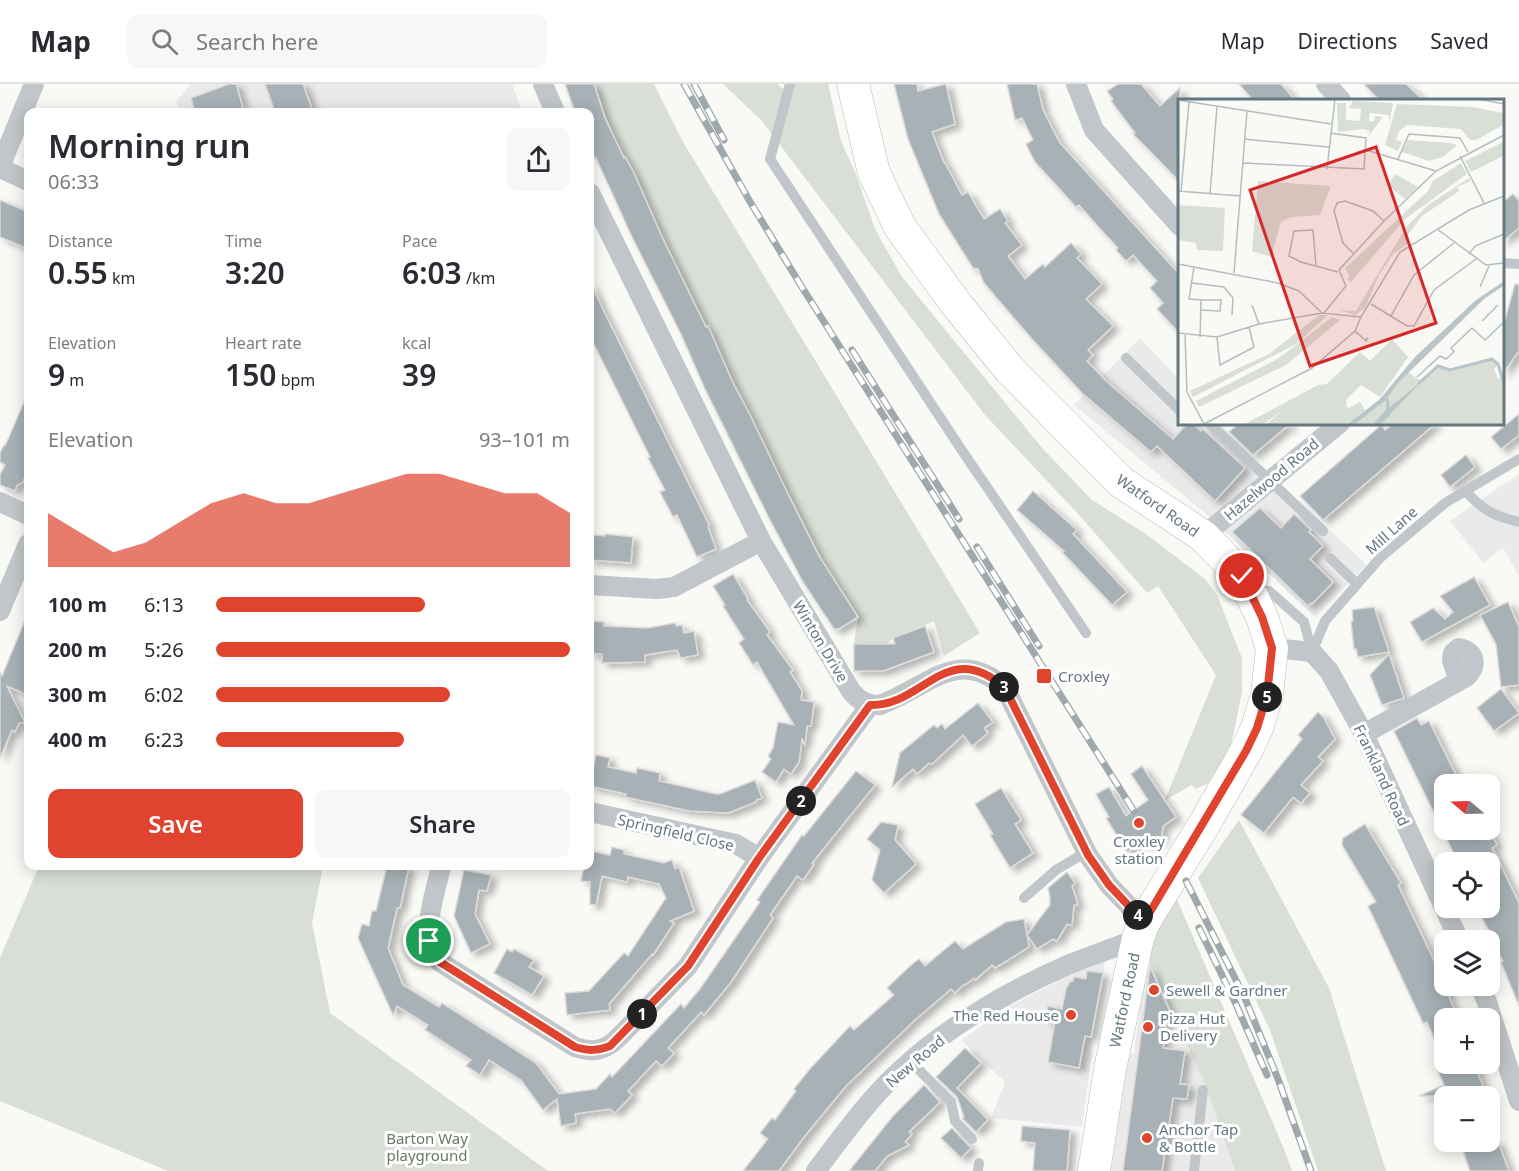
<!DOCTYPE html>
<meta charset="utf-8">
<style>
body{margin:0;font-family:"Noto Sans",sans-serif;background:#f7f7f7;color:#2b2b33;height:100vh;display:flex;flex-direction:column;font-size:22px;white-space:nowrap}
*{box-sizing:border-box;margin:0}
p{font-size:20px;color:#7c7c81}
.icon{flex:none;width:33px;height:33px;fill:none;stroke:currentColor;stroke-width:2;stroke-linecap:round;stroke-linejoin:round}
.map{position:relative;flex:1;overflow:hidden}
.panel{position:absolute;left:24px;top:24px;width:570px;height:762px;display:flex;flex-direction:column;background:#fff;border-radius:12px;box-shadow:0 3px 15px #0003}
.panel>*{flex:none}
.needle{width:39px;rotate:289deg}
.tools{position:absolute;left:1434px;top:690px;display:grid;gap:12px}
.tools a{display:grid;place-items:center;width:66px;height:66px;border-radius:12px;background:#fff;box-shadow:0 3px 15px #0003;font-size:30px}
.pin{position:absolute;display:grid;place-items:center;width:51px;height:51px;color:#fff;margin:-26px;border:3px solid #fff;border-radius:50%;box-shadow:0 2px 6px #0007}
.km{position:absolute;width:30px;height:30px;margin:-15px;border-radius:50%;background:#222;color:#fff;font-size:16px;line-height:30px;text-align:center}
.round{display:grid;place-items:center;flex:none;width:63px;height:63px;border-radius:12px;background:#f7f7f7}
.head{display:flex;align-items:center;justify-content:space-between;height:102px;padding:0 24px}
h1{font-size:33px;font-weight:600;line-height:45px}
.stats{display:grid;grid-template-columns:repeat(3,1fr);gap:9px;height:102px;padding:6px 24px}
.stats div{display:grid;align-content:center}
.stats b{font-size:30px;font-weight:600}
.stats small{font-size:16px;font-weight:400}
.stats p{font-size:16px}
.chart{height:168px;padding:12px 24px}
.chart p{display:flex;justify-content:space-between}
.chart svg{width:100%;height:108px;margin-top:6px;fill:#e1442e;opacity:.7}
.cta{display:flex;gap:12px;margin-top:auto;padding:12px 24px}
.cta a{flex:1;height:69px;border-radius:12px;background:#e1442e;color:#fff;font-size:24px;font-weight:600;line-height:69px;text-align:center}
.cta a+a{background:#f7f7f7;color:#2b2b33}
ul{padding:0 24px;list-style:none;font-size:20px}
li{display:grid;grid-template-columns:96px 72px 1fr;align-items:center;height:45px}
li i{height:15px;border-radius:8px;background:#e1442e}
header{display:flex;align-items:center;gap:36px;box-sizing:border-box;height:84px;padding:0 30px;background:#fff;border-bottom:2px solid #e1e1e2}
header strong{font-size:28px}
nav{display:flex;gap:33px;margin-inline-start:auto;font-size:21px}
.search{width:420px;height:54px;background:#f7f7f7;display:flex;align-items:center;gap:15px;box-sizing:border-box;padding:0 21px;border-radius:12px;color:#7c7c81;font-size:22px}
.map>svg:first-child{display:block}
.built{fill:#eaeaea}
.green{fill:#d9ded6}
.building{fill:#a7b1b6;stroke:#dbdad9;stroke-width:1.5;filter:url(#shadow)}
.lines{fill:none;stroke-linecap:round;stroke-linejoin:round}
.primary-casing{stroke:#b4babd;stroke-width:33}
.service{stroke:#c0c6c9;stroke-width:10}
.minor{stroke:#c0c6c9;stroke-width:20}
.primary{stroke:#fff;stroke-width:32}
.rail-casing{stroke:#9fa9ad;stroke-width:7}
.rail{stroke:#fff;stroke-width:4.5;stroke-dasharray:14;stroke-linecap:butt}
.route-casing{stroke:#fff;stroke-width:12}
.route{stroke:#e1442e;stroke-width:8}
.poi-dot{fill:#e1442e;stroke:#fff;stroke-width:2}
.labels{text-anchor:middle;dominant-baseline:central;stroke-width:6;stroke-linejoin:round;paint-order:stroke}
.street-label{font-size:15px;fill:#647881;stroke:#fff}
.poi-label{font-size:15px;fill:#647881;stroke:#fff;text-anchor:start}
.park-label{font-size:15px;fill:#697963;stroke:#fff}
.inset-river{fill:none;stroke:#b8c6c9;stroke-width:3}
.inset-road{fill:none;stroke:#b4bdc0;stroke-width:1.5}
.view{fill:#d62828;fill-opacity:0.15;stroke:#d62828;stroke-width:3}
.inset-edge{fill:none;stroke:#647881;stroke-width:3}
</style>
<header>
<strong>Map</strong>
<div class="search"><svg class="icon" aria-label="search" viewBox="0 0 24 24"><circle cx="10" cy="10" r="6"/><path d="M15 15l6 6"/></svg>Search here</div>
<nav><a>Map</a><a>Directions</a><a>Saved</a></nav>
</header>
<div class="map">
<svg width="1519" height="1087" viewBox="0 0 1519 1087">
<defs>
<filter id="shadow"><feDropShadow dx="6" dy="4" stdDeviation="3" flood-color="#0004"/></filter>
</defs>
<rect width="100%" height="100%" fill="#f9f9f6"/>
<g class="built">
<polygon points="191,0 512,0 522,28 179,28 176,17"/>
<polygon points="1140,254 1180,296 1180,339 1221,339 1263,383 1367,481 1315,533 1204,428 1074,321"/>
<polygon points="1519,390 1519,492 1503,464 1483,479 1450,437"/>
<polygon points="1102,877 1105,878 1091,953 1093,962 1082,1043 991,1034 1005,998 961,956 1008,923 1076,888"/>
<polygon points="1145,882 1150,883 1159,897 1206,1003 1235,1087 1111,1087 1129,969 1134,969"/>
</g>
<g class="green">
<polygon points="592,0 654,0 683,58 980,549 944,572 934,537 893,554 887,560 854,560 858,533 827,485 794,422 619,64"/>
<polygon points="723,0 778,0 782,5 790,0 828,0 841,57 855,88 876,147 902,193 1043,365 1092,416 1146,450 1205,495 1217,511 1242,574 1242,608 1230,666 1207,700 1195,705 1192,701 1165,716 1216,591 1158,502 1147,509 1081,433 985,331 761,36"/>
<polygon points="1239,736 1329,904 1386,1087 1318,1087 1270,946 1198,794"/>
<polygon points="39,782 323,782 312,839 330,929 548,1087 168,1087 0,1017 0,874"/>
<polygon points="1176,813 1284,1065 1292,1087 1235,1087 1206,1003 1159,897 1150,883 1151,857"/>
</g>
<g class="building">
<polygon points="229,0 236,0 243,24 229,28 195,28 191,14"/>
<polygon points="265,0 303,0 313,28 275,28"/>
<polygon points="565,0 594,0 605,34 624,74 625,73 634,89 662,153 706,243 708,242 733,299 750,331 787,408 819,472 858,533 839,545 834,545 803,498 769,434 705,305 681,250 633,155 596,74 595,75 590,62 590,28 575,28"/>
<polygon points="894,0 917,0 918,7 946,0 955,40 932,48 944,79 945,79 962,111 968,108 984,135 1000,125 1008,137 1005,139 1022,161 1008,172 1025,195 1043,180 1045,183 1071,159 1081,170 1077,174 1102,200 1086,215 1113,242 1088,266 1093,271 1087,277 1106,297 1173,355 1188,339 1192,339 1201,347 1203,345 1242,381 1245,384 1215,417 1157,362 1151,368 1082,309 1032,255 984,199 978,185 973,184 939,130 908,55"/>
<polygon points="1007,0 1037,0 1043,26 1060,59 1180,191 1180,250 1157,225 1163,219 1150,204 1157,197 1133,171 1126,177 1116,166 1118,164 1103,148 1079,121 1076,123 1035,78 1026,60 1033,56 1022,34 1015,36"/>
<polygon points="1118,0 1141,0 1160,22 1180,4 1180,98 1133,50 1135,49 1111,17 1113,15 1107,7"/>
<polygon points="1239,0 1281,0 1295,16 1253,16"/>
<polygon points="1364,0 1406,0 1423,16 1379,16"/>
<polygon points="1513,110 1519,117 1519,144 1503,157 1503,118"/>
<polygon points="0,116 28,128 28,165 0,153"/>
<polygon points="590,199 709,441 708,443 716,465 697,473 677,431 673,433 660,408 665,406 648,374 650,373 590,252"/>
<polygon points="1515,200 1519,201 1519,267 1503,289 1503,243"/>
<polygon points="28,309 28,385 23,398 17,401 15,407 0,401 0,391 5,381 0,378 0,369 4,361 5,362"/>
<polygon points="1519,330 1519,351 1501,365 1491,353"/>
<polygon points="1239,339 1291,339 1253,371 1229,348"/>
<polygon points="1395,339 1436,339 1323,436 1300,412 1381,341 1385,346"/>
<polygon points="1466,371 1475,383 1450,403 1441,391"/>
<polygon points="1033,407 1077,446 1073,450 1127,508 1112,521 1062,468 1064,467 1017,426"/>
<polygon points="1260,424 1281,444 1294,430 1311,446 1309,448 1323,462 1310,475 1333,498 1312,520 1311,519 1308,522 1232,448"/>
<polygon points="605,450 633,453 631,479 590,476 590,451 605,452"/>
<polygon points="733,490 748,515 747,516 770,548 767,551 793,586 790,588 802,607 801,616 814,618 811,642 807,642 805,660 802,655 799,678 791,690 784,685 776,698 762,688 771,675 768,672 773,664 778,638 794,641 757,578 753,581 739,559 744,555 723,522 725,521 713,502"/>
<polygon points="1474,493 1490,521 1422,558 1410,538 1433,524 1445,535 1453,528 1440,512"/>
<polygon points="1508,518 1519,543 1519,601 1501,603 1496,560 1480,531"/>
<polygon points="1374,523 1389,568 1358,573 1356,565 1354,565 1351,538 1353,537 1352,526"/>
<polygon points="28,529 28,611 7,602 25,639 19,639 15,648 12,646 0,674 0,588 2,592"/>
<polygon points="590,537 604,538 604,542 648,544 675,539 676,542 682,541 684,549 694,547 698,571 681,574 677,566 645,571 645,578 602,579 602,570 590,569"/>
<polygon points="925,542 934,568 883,587 854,587 854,560 895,560 893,554"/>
<polygon points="1389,570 1404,614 1382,621 1370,591"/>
<polygon points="1501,605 1519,629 1494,647 1477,624"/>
<polygon points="978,619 993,638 984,644 988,649 972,662 963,651 932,680 929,679 917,690 913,685 892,703 900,669 934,641 937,644 942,640 945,645"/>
<polygon points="1318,628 1324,634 1335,655 1318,673 1323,677 1301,701 1310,709 1301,719 1293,713 1264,749 1241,731 1302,655 1298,651"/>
<polygon points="1417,634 1421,641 1429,637 1458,695 1444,700 1444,746 1489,746 1497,761 1492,764 1519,819 1519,922 1501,878 1503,877 1492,857 1494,856 1482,834 1485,833 1480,824 1490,824 1490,778 1458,778 1394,647"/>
<polygon points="596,671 610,674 608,683 636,689 637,684 660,689 659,697 716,710 720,710 755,696 762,714 756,716 756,718 728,729 689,727 625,713 626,710 590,702"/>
<polygon points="1142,682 1176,733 1163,742 1161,755 1150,761 1143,757 1127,768 1106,734 1109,733 1096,710 1109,703 1126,732 1148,716 1131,690"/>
<polygon points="856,687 875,701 812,779 814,780 803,796 797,792 770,831 773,834 731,898 704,931 701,928 668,964 674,969 662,982 656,977 628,1007 632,1011 615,1029 610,1025 575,1030 576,1039 561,1042 557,1015 543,1026 521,996 489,976 480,991 466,982 471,976 425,946 428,941 397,922 393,931 358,854 362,840 369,842 372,827 376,827 387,782 409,782 400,824 397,824 388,864 403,901 439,923 442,919 536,979 559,1010 596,1005 610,990 612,993 681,920 684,924 700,905 747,837 760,818 757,816 802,751 804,752"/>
<polygon points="1001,704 1021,736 1015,740 1033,769 1010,784 990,751 993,750 975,720"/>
<polygon points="881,738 898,741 895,756 916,780 884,809 872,796 880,766 867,755"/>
<polygon points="1365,740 1401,799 1398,801 1448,906 1446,906 1458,934 1444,934 1444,977 1427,938 1423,939 1368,822 1376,818 1342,761 1343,754"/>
<polygon points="612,763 624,766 624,770 664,779 672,776 675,785 679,783 694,827 670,837 674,839 653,871 652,870 609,920 610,926 567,931 565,909 589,907 624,869 628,872 666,814 659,800 628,793 627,798 602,792 596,821 590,820 590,798 581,797 584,782 590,782 590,767 610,771"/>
<polygon points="464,786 491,791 487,807 479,806 475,830 490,860 471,869 454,832"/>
<polygon points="1067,788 1075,799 1072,802 1078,821 1074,821 1072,841 1067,840 1057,857 1053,855 1037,865 1027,851 1050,821 1050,813 1048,804"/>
<polygon points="1024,835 1029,863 995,884 992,881 975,896 974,894 965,901 964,900 955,909 951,905 916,935 846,1002 804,1053 779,1087 743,1087 768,1055 760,1049 772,1034 775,1036 796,1007 794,1005 809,986 850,942 854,946 894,911 887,904 910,882 919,875 925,882 955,857 963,865 1006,838"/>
<polygon points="507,865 512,868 514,865 534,876 529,883 544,892 532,911 494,889"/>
<polygon points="1150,883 1172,932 1167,932 1163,964 1185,967 1180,1000 1189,1001 1187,1015 1173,1014 1162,1087 1123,1087"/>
<polygon points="1087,887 1103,889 1091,953 1085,952 1079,984 1048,978 1055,938 1045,936 1048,922 1062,925 1066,905 1070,898 1073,897 1074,893 1086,895"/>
<polygon points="965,964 981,979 957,1004 988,1036 976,1048 962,1034 964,1033 957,1013 936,993"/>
<polygon points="1435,980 1474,980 1487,1012 1419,1012 1444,1001"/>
<polygon points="924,1001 940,1018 909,1048 912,1050 905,1058 909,1061 887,1072 875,1087 849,1087 893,1032"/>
<polygon points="1022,1042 1070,1046 1067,1087 1033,1087 1035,1059 1021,1057"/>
<polygon points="952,1044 971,1064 961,1074 941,1054"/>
<polygon points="1460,1058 1498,1058 1509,1087 1470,1087"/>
</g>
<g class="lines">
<g class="primary-casing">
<polyline id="primary" points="853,0 874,89 900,143 957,221 1010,286 1121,398 1203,452 1242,492 1262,533 1272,564 1267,611 1257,644 1246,667 1205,739 1144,838 1138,854 1110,985 1094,1087"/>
</g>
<g class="service">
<polyline points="790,0 770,75 961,365 1086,549"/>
<polyline points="1502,179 1519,180"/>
<polyline points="1126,274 1180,327"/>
<polyline points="1209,339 1323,447"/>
<path d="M 1465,407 C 1485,427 1491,431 1519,438"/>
<polyline points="1330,474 1357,500"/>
<polyline points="1254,508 1269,507 1304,538 1312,568"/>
<polyline points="1312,568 1325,537 1380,474 1445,419 1519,375"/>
<polyline points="1024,814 1056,786 1086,768"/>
<polyline points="910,977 951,1018 955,1037 972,1055"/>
<polyline points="978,1087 979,1079"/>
<polyline points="1194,1087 1203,1006"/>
</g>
<g class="minor">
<polyline points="543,0 555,28"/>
<polyline points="1076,0 1094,46 1180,142"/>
<polyline points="1326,0 1341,16"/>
<polyline points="0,83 34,0"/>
<polyline points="0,84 28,97"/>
<path d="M 590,109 L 761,457 L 851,607 C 859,617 867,621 880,621 C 927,604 958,561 1005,604 L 1088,771 L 1109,801 L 1144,838"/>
<polyline points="0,418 28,431"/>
<polyline points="1203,452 1340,339"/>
<polyline points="590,501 657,505 674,503 761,457"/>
<polyline points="0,527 28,460"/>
<polyline points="1272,564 1312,568 1329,587 1364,650 1459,856"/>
<path d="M 1364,650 L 1466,593 C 1478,583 1476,567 1459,564 L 1453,569 L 1452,576 L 1459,597"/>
<polyline points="590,728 736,760 759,774"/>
<path d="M 441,782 C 435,812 418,852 440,878 L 575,963 C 593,969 605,967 619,953 L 688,882 L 759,774 L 870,621"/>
<polyline points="1480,902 1487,918 1519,1017"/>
<path d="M 816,1087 C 843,1051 870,1013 904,983 C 948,942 1014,904 1070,880 C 1092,871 1115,864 1138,854"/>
</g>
<use href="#primary" class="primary"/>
<g class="rail-casing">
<g id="rail">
<polyline points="684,0 749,116 800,200 1134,727"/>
<polyline points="694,0 724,56"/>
<polyline points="852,266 959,435"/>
<polyline points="977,463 1039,562"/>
<polyline points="1186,797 1244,912 1278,995 1311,1087"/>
<polyline points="1199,844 1235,918 1267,991"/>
</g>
</g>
<use href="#rail" class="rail"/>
</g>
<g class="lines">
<g class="route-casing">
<path id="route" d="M 429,857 L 433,870 L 440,878 L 575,963 C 588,967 597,967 610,962 L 688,882 L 759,774 L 870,621 C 923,623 947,552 1005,604 L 1088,771 L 1109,801 L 1144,838 L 1246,667 L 1257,644 L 1267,611 L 1272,564 L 1262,533 L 1242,492"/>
</g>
<use href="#route" class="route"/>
</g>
<g class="poi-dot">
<rect x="1036" y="584" width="16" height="16" rx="3"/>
<circle cx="1139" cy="739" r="6"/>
<circle cx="1154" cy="906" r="6"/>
<circle cx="1071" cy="931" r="6"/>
<circle cx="1148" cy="943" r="6"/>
<circle cx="1147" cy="1054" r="6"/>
</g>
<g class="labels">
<g class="street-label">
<text transform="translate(1271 395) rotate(-40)">Hazelwood Road</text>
<text transform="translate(1158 421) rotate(35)">Watford Road</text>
<text transform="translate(1391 446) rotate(-42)">Mill Lane</text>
<text transform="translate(821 557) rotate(59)">Winton Drive</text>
<text transform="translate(1382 691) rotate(65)">Frankland Road</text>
<text transform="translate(676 748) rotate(13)">Springfield Close</text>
<text transform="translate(1124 916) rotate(-78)">Watford Road</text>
<text transform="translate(915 977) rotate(-40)">New Road</text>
</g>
<g class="poi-label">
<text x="1058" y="592">Croxley</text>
<text x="1139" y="757" text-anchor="middle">Croxley<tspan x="1139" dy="17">station</tspan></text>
<text x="1166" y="906">Sewell &amp; Gardner</text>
<text x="1059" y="931" text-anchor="end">The Red House</text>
<text x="1160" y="934">Pizza Hut<tspan x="1160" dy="17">Delivery</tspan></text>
<text x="1159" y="1045">Anchor Tap<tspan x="1159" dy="17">&amp; Bottle</tspan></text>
</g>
<g class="park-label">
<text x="427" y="1054">Barton Way<tspan x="427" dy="17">playground</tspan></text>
</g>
</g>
<g transform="translate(1178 15)">
<rect width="326" height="326" fill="#f9f9f6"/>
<path d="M 175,2 L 215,4 L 211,25 L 211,16 L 192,14 L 191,22 L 196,23 L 197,17 L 205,18 L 190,38 L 192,32 L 186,30 L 160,33 L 159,4 L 168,4 L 168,21 L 182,22 L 183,10 L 171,9 ZM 219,5 L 294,8 L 325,14 L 325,26 L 298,41 L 292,41 L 283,30 L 229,26 L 221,32 L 218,41 L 224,43 L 220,52 L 207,46 ZM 230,41 L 272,44 L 279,46 L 265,58 L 251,62 L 224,53 ZM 325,43 L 325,57 L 293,73 L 287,62 ZM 283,64 L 289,75 L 227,120 L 173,183 L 169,180 L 172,177 L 167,169 L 250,92 L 255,82 ZM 217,75 L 240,88 L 227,100 L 210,87 ZM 291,79 L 293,82 L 279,88 L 281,92 L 244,117 L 228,138 L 232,143 L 215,155 L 201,176 L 187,209 L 177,216 L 161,211 L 178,212 L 228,128 L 250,106 ZM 80,82 L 153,87 L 142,116 L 113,118 L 103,123 L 93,158 L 74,152 ZM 0,106 L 47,109 L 45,152 L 19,151 L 18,144 L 0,141 ZM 141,216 L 150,216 L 118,245 L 15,298 L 12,292 L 91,255 ZM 154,218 L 162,221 L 108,266 L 21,308 L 18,302 L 101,259 ZM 214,240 L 230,258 L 202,298 L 183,286 L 168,301 L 169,310 L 182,303 L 187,311 L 168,325 L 89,325 L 105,311 L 86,325 L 67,325 L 140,286 L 149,285 L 182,253 L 192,262 ZM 314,260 L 320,265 L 316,270 L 320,280 L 325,277 L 325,325 L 177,325 L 230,273 L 243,282 L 260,267 L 272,271 Z" fill="#d9ded6"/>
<path d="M 325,183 L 325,187 L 306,200 L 220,284 L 210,298 L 212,308 L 243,283 L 203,325 L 195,325 L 208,311 L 208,301 L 177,325 L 169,325 L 201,301 L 237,258 L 298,201 Z" fill="#b8c6c9"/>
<path class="inset-river" d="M 240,285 L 260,267 L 272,271 L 314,260 L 320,265 L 326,285"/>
<path class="inset-road" d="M 300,0 L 326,5M 0,1 L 153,25M 66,40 L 151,48M 188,51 L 258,72M 282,57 L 306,104M 220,60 L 231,35 L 282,39 L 290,53M 65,64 L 186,70 L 188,39 L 152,34M 149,70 L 157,0M 0,92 L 63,97M 3,93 L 11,3M 32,95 L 39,7M 259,130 L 308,166 L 326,164M 175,154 L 165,144 L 156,112 L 159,104 L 167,102 L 195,112 L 206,122M 291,155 L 297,147 L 326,135M 0,165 L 100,184 L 121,192 L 144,214M 138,167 L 135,131 L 116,132 L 111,157 L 123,163 L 160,173M 16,168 L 11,200 L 23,201 L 22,238M 56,174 L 69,12M 14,184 L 46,188 L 55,199 L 54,216M 302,188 L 311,167M 193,205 L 229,227 L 236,227 L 256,191 L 298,160M 74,206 L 81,225M 22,211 L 42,212 L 43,201 L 23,201M 146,214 L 168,187 L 161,171 L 206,122 L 258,72 L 326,36M 213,217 L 236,176 L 276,144M 304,222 L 320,206M 177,232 L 187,241 L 188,242 L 190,239 L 187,241M 0,234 L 39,238 L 81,225 L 144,214 L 183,218 L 222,153 L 291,111 L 326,97M 7,236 L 9,293 L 26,325M 39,238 L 42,266 L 76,248 L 71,228M 239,278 L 262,257 L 268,260 L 276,253 L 273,249 L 294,229 L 307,241 L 326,223M 26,325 L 134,269 L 177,232 L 183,218"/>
<path class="view" d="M 198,48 L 258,224 L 132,267 L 72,91 Z"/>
<rect width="326" height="326" class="inset-edge"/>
</g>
</svg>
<div class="tools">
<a><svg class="needle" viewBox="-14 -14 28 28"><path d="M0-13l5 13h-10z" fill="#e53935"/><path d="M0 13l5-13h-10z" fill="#7c7c81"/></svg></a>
<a><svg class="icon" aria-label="locate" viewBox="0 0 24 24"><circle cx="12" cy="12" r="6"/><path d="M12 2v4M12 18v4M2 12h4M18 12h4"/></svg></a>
<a><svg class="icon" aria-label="layers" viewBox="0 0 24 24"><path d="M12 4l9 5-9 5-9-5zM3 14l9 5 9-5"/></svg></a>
<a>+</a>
<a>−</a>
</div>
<div class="pin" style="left:429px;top:857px;background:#1e9e55"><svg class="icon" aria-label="arrive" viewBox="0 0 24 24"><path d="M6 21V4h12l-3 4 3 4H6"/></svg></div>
<div class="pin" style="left:1242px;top:492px;background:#d93025"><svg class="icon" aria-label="check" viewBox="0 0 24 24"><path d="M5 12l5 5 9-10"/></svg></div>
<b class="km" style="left:642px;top:930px">1</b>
<b class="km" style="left:801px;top:717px">2</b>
<b class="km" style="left:1004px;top:603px">3</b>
<b class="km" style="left:1138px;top:831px">4</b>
<b class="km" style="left:1267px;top:613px">5</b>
<section class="panel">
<div class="head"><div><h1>Morning run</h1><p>06:33</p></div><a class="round"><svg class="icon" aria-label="share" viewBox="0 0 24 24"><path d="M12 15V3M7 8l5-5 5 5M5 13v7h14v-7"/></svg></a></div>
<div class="stats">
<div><p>Distance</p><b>0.55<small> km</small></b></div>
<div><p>Time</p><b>3:20</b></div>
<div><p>Pace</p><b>6:03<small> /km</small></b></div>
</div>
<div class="stats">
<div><p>Elevation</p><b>9<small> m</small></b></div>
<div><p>Heart rate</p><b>150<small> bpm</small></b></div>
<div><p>kcal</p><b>39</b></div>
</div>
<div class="chart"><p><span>Elevation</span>93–101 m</p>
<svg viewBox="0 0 160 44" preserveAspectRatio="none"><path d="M0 44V22L10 30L20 38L30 34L40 26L50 18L60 14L70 18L80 18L90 14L100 10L110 6L120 6L130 10L140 14L150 14L160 22V44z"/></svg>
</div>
<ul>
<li><b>100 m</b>6:13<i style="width:59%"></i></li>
<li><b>200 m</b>5:26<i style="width:100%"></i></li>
<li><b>300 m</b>6:02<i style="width:66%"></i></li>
<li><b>400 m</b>6:23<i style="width:53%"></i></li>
</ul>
<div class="cta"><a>Save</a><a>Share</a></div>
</section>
</div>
